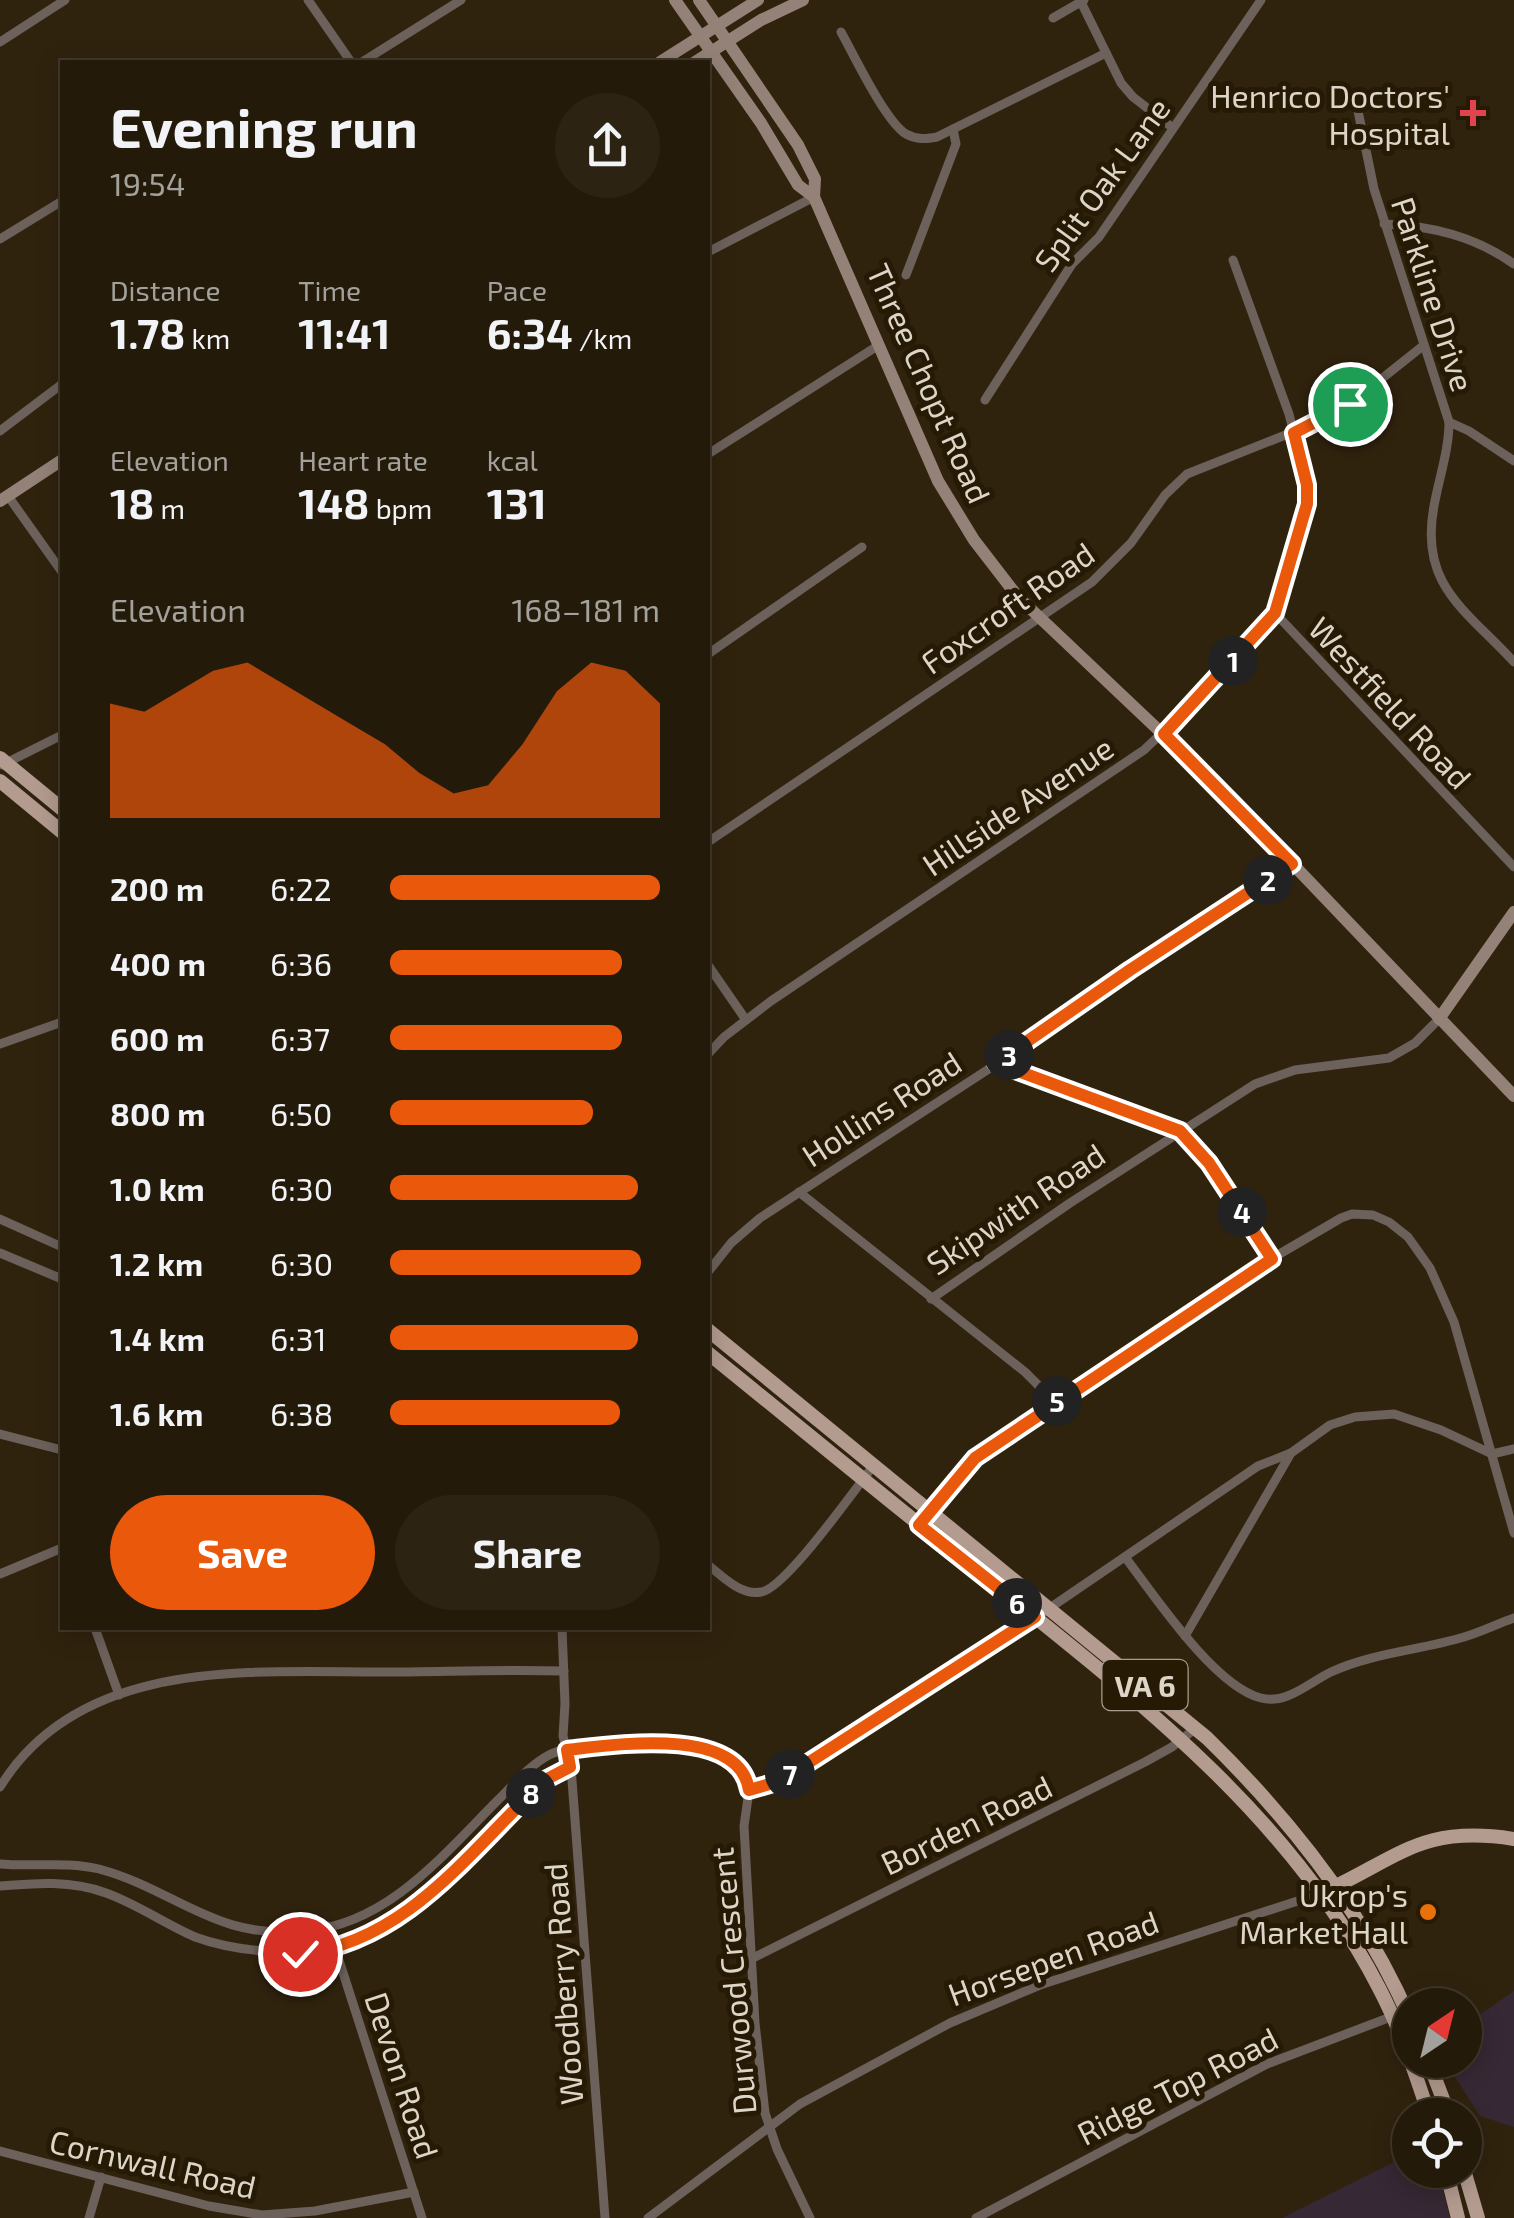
<!DOCTYPE html>
<meta charset="utf-8">
<style>
body{margin:0;font-family:"Exo 2",sans-serif;background:#2c2313;color:#f1f3f6;height:100vh;display:flex;flex-direction:column;font-size:38px;white-space:nowrap}
*{box-sizing:border-box;margin:0}
p{font-size:32px;color:#a3a19c}
.icon{flex:none;width:55px;height:55px;fill:none;stroke:currentColor;stroke-width:2;stroke-linecap:round;stroke-linejoin:round}
.map{position:relative;flex:1;overflow:hidden}
.sheet{position:absolute;left:60px;top:60px;width:650px;height:1570px;display:flex;flex-direction:column;background:#241a0a;border-radius:0px;box-shadow:0 5px 25px #0003,0 0 0 2px #41382b}
.sheet>*{flex:none}
.needle{width:65px;rotate:35deg}
.buttons{position:absolute;left:1392px;top:1988px;display:grid;gap:20px}
.buttons a{display:grid;place-items:center;width:90px;height:90px;border-radius:50%;background:#241a0a;box-shadow:0 5px 25px #0003,0 0 0 2px #41382b;font-size:50px}
.pin{position:absolute;display:grid;place-items:center;width:85px;height:85px;color:#fff;margin:-42px;border:5px solid #fff;border-radius:50%;box-shadow:0 2px 10px #0007}
.km{position:absolute;width:50px;height:50px;margin:-25px;border-radius:50%;background:#222;color:#fff;font-size:28px;line-height:50px;text-align:center}
.round{display:grid;place-items:center;flex:none;width:105px;height:105px;border-radius:52px;background:#2c2313}
.overview{display:flex;align-items:center;justify-content:space-between;height:170px;padding:0 50px}
h1{font-size:55px;font-weight:700;line-height:75px}
.metrics{display:grid;grid-template-columns:repeat(3,1fr);gap:15px;height:170px;padding:10px 50px}
.metrics div{display:grid;align-content:center}
.metrics b{font-size:42px;font-weight:700}
.metrics small{font-size:28px;font-weight:400}
.metrics p{font-size:28px}
.chart{height:280px;padding:20px 50px}
.chart p{display:flex;justify-content:space-between}
.chart svg{width:100%;height:180px;margin-top:10px;fill:#ea580c;opacity:.7}
.cta{display:flex;gap:20px;margin-top:auto;padding:20px 50px}
.cta a{flex:1;height:115px;border-radius:60px;background:#ea580c;color:#fff;font-size:40px;font-weight:700;line-height:115px;text-align:center}
.cta a+a{background:#2c2313;color:#f1f3f6}
ul{padding:0 50px;list-style:none;font-size:32px}
li{display:grid;grid-template-columns:160px 120px 1fr;align-items:center;height:75px}
li i{height:25px;border-radius:12px;background:#ea580c}
.map>svg:first-child{display:block}
.commercial{fill:#362834}
.lines{fill:none;stroke-linecap:round;stroke-linejoin:round}
.minor{stroke:#6c615b;stroke-width:9}
.secondary{stroke:#948278;stroke-width:12}
.primary{stroke:#b39b8f;stroke-width:14}
.route-casing{stroke:#fff;stroke-width:20}
.route{stroke:#ea580c;stroke-width:12}
.health-dot{fill:#e0444e;stroke:#261a05;stroke-width:4}
.food-dot{fill:#e8710a;stroke:#261a05;stroke-width:4}
.labels{text-anchor:middle;dominant-baseline:central;stroke-width:10;stroke-linejoin:round;paint-order:stroke}
.shield{fill:#261a05;stroke:#a69d8e;stroke-width:2.5}
.shield-label{font-size:30px;font-weight:bold;fill:#ddd5c8}
.poi-label{font-size:32px;fill:#ddd5c8;stroke:#261a05;text-anchor:end}
.street-label{font-size:32px;fill:#ddd5c8;stroke:#261a05}
</style>
<div class="map">
<svg width="1514" height="2218" viewBox="0 0 1514 2218">
<rect width="100%" height="100%" fill="#30230e"/>
<g class="commercial">
<polygon points="1514,1991 1514,2127 1480,2116 1444,2060 1465,2060 1465,2025"/>
<polygon points="1410,2154 1410,2170 1438,2170 1450,2218 1282,2218"/>
</g>
<g class="lines">
<g class="minor">
<polyline points="308,0 351,62"/>
<polyline points="1080,0 1121,83 1133,97 1173,128"/>
<polyline points="1053,18 1084,0"/>
<path d="M 841,32 C 854,55 885,121 906,134 C 917,140 926,139 937,137 L 1106,53"/>
<polyline points="0,42 65,0"/>
<polyline points="362,62 461,0"/>
<polyline points="1357,106 1374,189 1449,422 1469,431 1514,461"/>
<path d="M 1384,224 C 1432,226 1474,236 1514,264"/>
<polyline points="0,239 62,201"/>
<polyline points="708,252 814,197"/>
<polyline points="906,275 956,144 953,129"/>
<polyline points="985,400 1072,264 1099,237 1261,0"/>
<path d="M 1449,422 C 1449,450 1439,478 1434,506 C 1419,585 1465,609 1514,662"/>
<polyline points="0,431 62,384"/>
<polyline points="708,454 879,345"/>
<polyline points="8,496 62,572"/>
<polyline points="1275,613 1514,867"/>
<polyline points="708,654 862,547"/>
<polyline points="2,765 62,735"/>
<polyline points="708,842 1092,582 1131,543 1165,495 1187,474 1313,424 1350,404 1424,345"/>
<polyline points="708,965 746,1020"/>
<polyline points="0,1044 62,1022"/>
<polyline points="708,1054 724,1037 771,1001 1144,750 1204,693 1275,613 1305,514 1307,485 1289,414 1233,260"/>
<polyline points="997,1063 1181,1131 1209,1163 1271,1259"/>
<polyline points="799,1192 1025,1372 1055,1402"/>
<polyline points="0,1219 62,1247"/>
<polyline points="0,1253 62,1279"/>
<polyline points="708,1272 731,1243 760,1218 1018,1050 1130,970 1292,864"/>
<polyline points="931,1299 1070,1203 1255,1084 1295,1070 1389,1058 1415,1043 1439,1019"/>
<polyline points="0,1434 62,1450"/>
<polyline points="919,1525 956,1477 1005,1435 1271,1259 1341,1218 1352,1214 1373,1215 1389,1222 1408,1237 1430,1268 1454,1322 1514,1533"/>
<path d="M 1125,1557 C 1154,1595 1214,1686 1261,1698 C 1286,1705 1310,1682 1331,1672 C 1372,1653 1421,1650 1464,1637 C 1481,1632 1497,1624 1514,1618"/>
<path d="M 708,1565 C 722,1576 741,1596 761,1592 C 785,1589 855,1489 874,1465"/>
<polyline points="0,1574 62,1548"/>
<polyline points="95,1628 119,1695"/>
<polyline points="562,1628 565,1704 563,1736 571,1767 605,2218"/>
<polyline points="1185,1636 1291,1453 1330,1425 1355,1417 1394,1414 1441,1430 1492,1454 1514,1449"/>
<path d="M 0,1787 C 80,1657 250,1672 381,1672 C 442,1672 503,1669 564,1671"/>
<polyline points="749,1791 779,1781 1019,1629 1258,1466 1291,1453"/>
<polyline points="749,1791 744,1826 755,2023 765,2113 777,2149 810,2218"/>
<path d="M 0,1864 C 33,1867 66,1861 99,1869 C 177,1890 215,1941 307,1931 C 389,1923 444,1854 498,1800 C 513,1785 530,1765 549,1755 C 564,1747 585,1748 602,1746 C 643,1742 740,1733 749,1791"/>
<path d="M 0,1886 C 35,1883 72,1880 106,1893 C 137,1904 165,1924 195,1937 C 217,1945 240,1949 263,1951 C 394,1964 459,1860 545,1780 L 571,1767"/>
<polyline points="328,1926 422,2218"/>
<polyline points="753,1958 1145,1762 1172,1747 1196,1728"/>
<polyline points="0,2151 209,2206 262,2215 315,2211 414,2192"/>
<polyline points="89,2218 101,2177"/>
<polyline points="648,2218 800,2104 950,2023 1040,1985 1319,1894"/>
<polyline points="976,2218 1267,2064 1396,2015"/>
</g>
<g class="secondary">
<polyline points="675,0 761,123 798,185 814,197 938,481 974,540 1018,597 1224,792 1514,1096"/>
<polyline points="699,0 798,145 815,179 814,197"/>
<polyline points="660,62 758,0"/>
<polyline points="695,62 761,20 803,0"/>
<polyline points="0,501 62,460"/>
<polyline points="1439,1019 1514,912"/>
</g>
<g class="primary">
<polyline points="0,758 62,809"/>
<polyline points="0,781 62,832"/>
<path d="M 708,1330 L 1207,1738 C 1290,1819 1364,1912 1410,2019"/>
<path d="M 708,1353 C 802,1429 895,1506 990,1581 C 1137,1699 1291,1817 1379,1988 C 1400,2028 1415,2072 1429,2115"/>
<path d="M 1328,1890 C 1402,1855 1424,1825 1514,1839"/>
<polyline points="1428,2060 1449,2115"/>
<polyline points="1446,2170 1458,2218"/>
<polyline points="1464,2170 1478,2218"/>
</g>
</g>
<g class="lines">
<g class="route-casing">
<path id="route" d="M 300,1954 C 408,1942 471,1849 545,1780 L 570,1767 L 567,1750 C 612,1745 739,1725 749,1790 L 780,1781 L 1035,1617 L 919,1525 L 975,1458 L 1272,1259 L 1209,1163 L 1180,1131 L 996,1063 L 1130,970 L 1292,864 L 1164,734 L 1275,613 L 1307,504 L 1307,485 L 1294,433 L 1350,404"/>
</g>
<use href="#route" class="route"/>
</g>
<path class="health-dot" d="M1468 98h10v10h10v10h-10v10h-10v-10h-10v-10h10z"/>
<circle class="food-dot" cx="1428" cy="1912" r="10"/>
<g class="labels">
<rect class="shield" x="1102.5" y="1660" width="85" height="50" rx="8"/>
<g class="shield-label">
<text x="1145" y="1685">VA 6</text>
</g>
<g class="poi-label">
<text x="1450" y="95">Henrico Doctors'<tspan x="1450" dy="37">Hospital</tspan></text>
<text x="1408" y="1894">Ukrop's<tspan x="1408" dy="37">Market Hall</tspan></text>
</g>
<g class="street-label">
<text transform="translate(1101 184) rotate(-54)">Split Oak Lane</text>
<text transform="translate(1434 294) rotate(72)">Parkline Drive</text>
<text transform="translate(930 383) rotate(66)">Three Chopt Road</text>
<text transform="translate(1007 607) rotate(-35)">Foxcroft Road</text>
<text transform="translate(1391 702) rotate(47)">Westfield Road</text>
<text transform="translate(1017 805) rotate(-34)">Hillside Avenue</text>
<text transform="translate(881 1108) rotate(-33)">Hollins Road</text>
<text transform="translate(1015 1208) rotate(-34)">Skipwith Road</text>
<text transform="translate(966 1824) rotate(-26)">Borden Road</text>
<text transform="translate(1053 1957) rotate(-20)">Horsepen Road</text>
<text transform="translate(732 1981) rotate(-95)">Durwood Crescent</text>
<text transform="translate(562 1984) rotate(-94)">Woodberry Road</text>
<text transform="translate(403 2075) rotate(72)">Devon Road</text>
<text transform="translate(1177 2085) rotate(-27)">Ridge Top Road</text>
<text transform="translate(153 2163) rotate(13)">Cornwall Road</text>
</g>
</g>
</svg>
<div class="buttons">
<a><svg class="needle" viewBox="-14 -14 28 28"><path d="M0-13l5 13h-10z" fill="#e53935"/><path d="M0 13l5-13h-10z" fill="#a3a19c"/></svg></a>
<a><svg class="icon" aria-label="locate" viewBox="0 0 24 24"><circle cx="12" cy="12" r="6"/><path d="M12 2v4M12 18v4M2 12h4M18 12h4"/></svg></a>
</div>
<div class="pin" style="left:1350px;top:404px;background:#1e9e55"><svg class="icon" aria-label="arrive" viewBox="0 0 24 24"><path d="M6 21V4h12l-3 4 3 4H6"/></svg></div>
<div class="pin" style="left:300px;top:1954px;background:#d93025"><svg class="icon" aria-label="check" viewBox="0 0 24 24"><path d="M5 12l5 5 9-10"/></svg></div>
<b class="km" style="left:1233px;top:661px">1</b>
<b class="km" style="left:1268px;top:880px">2</b>
<b class="km" style="left:1009px;top:1055px">3</b>
<b class="km" style="left:1242px;top:1212px">4</b>
<b class="km" style="left:1057px;top:1401px">5</b>
<b class="km" style="left:1017px;top:1603px">6</b>
<b class="km" style="left:790px;top:1774px">7</b>
<b class="km" style="left:531px;top:1793px">8</b>
<section class="sheet">
<div class="overview"><div><h1>Evening run</h1><p>19:54</p></div><a class="round"><svg class="icon" aria-label="share" viewBox="0 0 24 24"><path d="M12 15V3M7 8l5-5 5 5M5 13v7h14v-7"/></svg></a></div>
<div class="metrics">
<div><p>Distance</p><b>1.78<small> km</small></b></div>
<div><p>Time</p><b>11:41</b></div>
<div><p>Pace</p><b>6:34<small> /km</small></b></div>
</div>
<div class="metrics">
<div><p>Elevation</p><b>18<small> m</small></b></div>
<div><p>Heart rate</p><b>148<small> bpm</small></b></div>
<div><p>kcal</p><b>131</b></div>
</div>
<div class="chart"><p><span>Elevation</span>168–181 m</p>
<svg viewBox="0 0 160 44" preserveAspectRatio="none"><path d="M0 44V16L10 18L20 13L30 8L40 6L50 11L60 16L70 21L80 26L90 33L100 38L110 36L120 26L130 13L140 6L150 8L160 16V44z"/></svg>
</div>
<ul>
<li><b>200 m</b>6:22<i style="width:100%"></i></li>
<li><b>400 m</b>6:36<i style="width:86%"></i></li>
<li><b>600 m</b>6:37<i style="width:86%"></i></li>
<li><b>800 m</b>6:50<i style="width:75%"></i></li>
<li><b>1.0 km</b>6:30<i style="width:92%"></i></li>
<li><b>1.2 km</b>6:30<i style="width:93%"></i></li>
<li><b>1.4 km</b>6:31<i style="width:92%"></i></li>
<li><b>1.6 km</b>6:38<i style="width:85%"></i></li>
</ul>
<div class="cta"><a>Save</a><a>Share</a></div>
</section>
</div>
